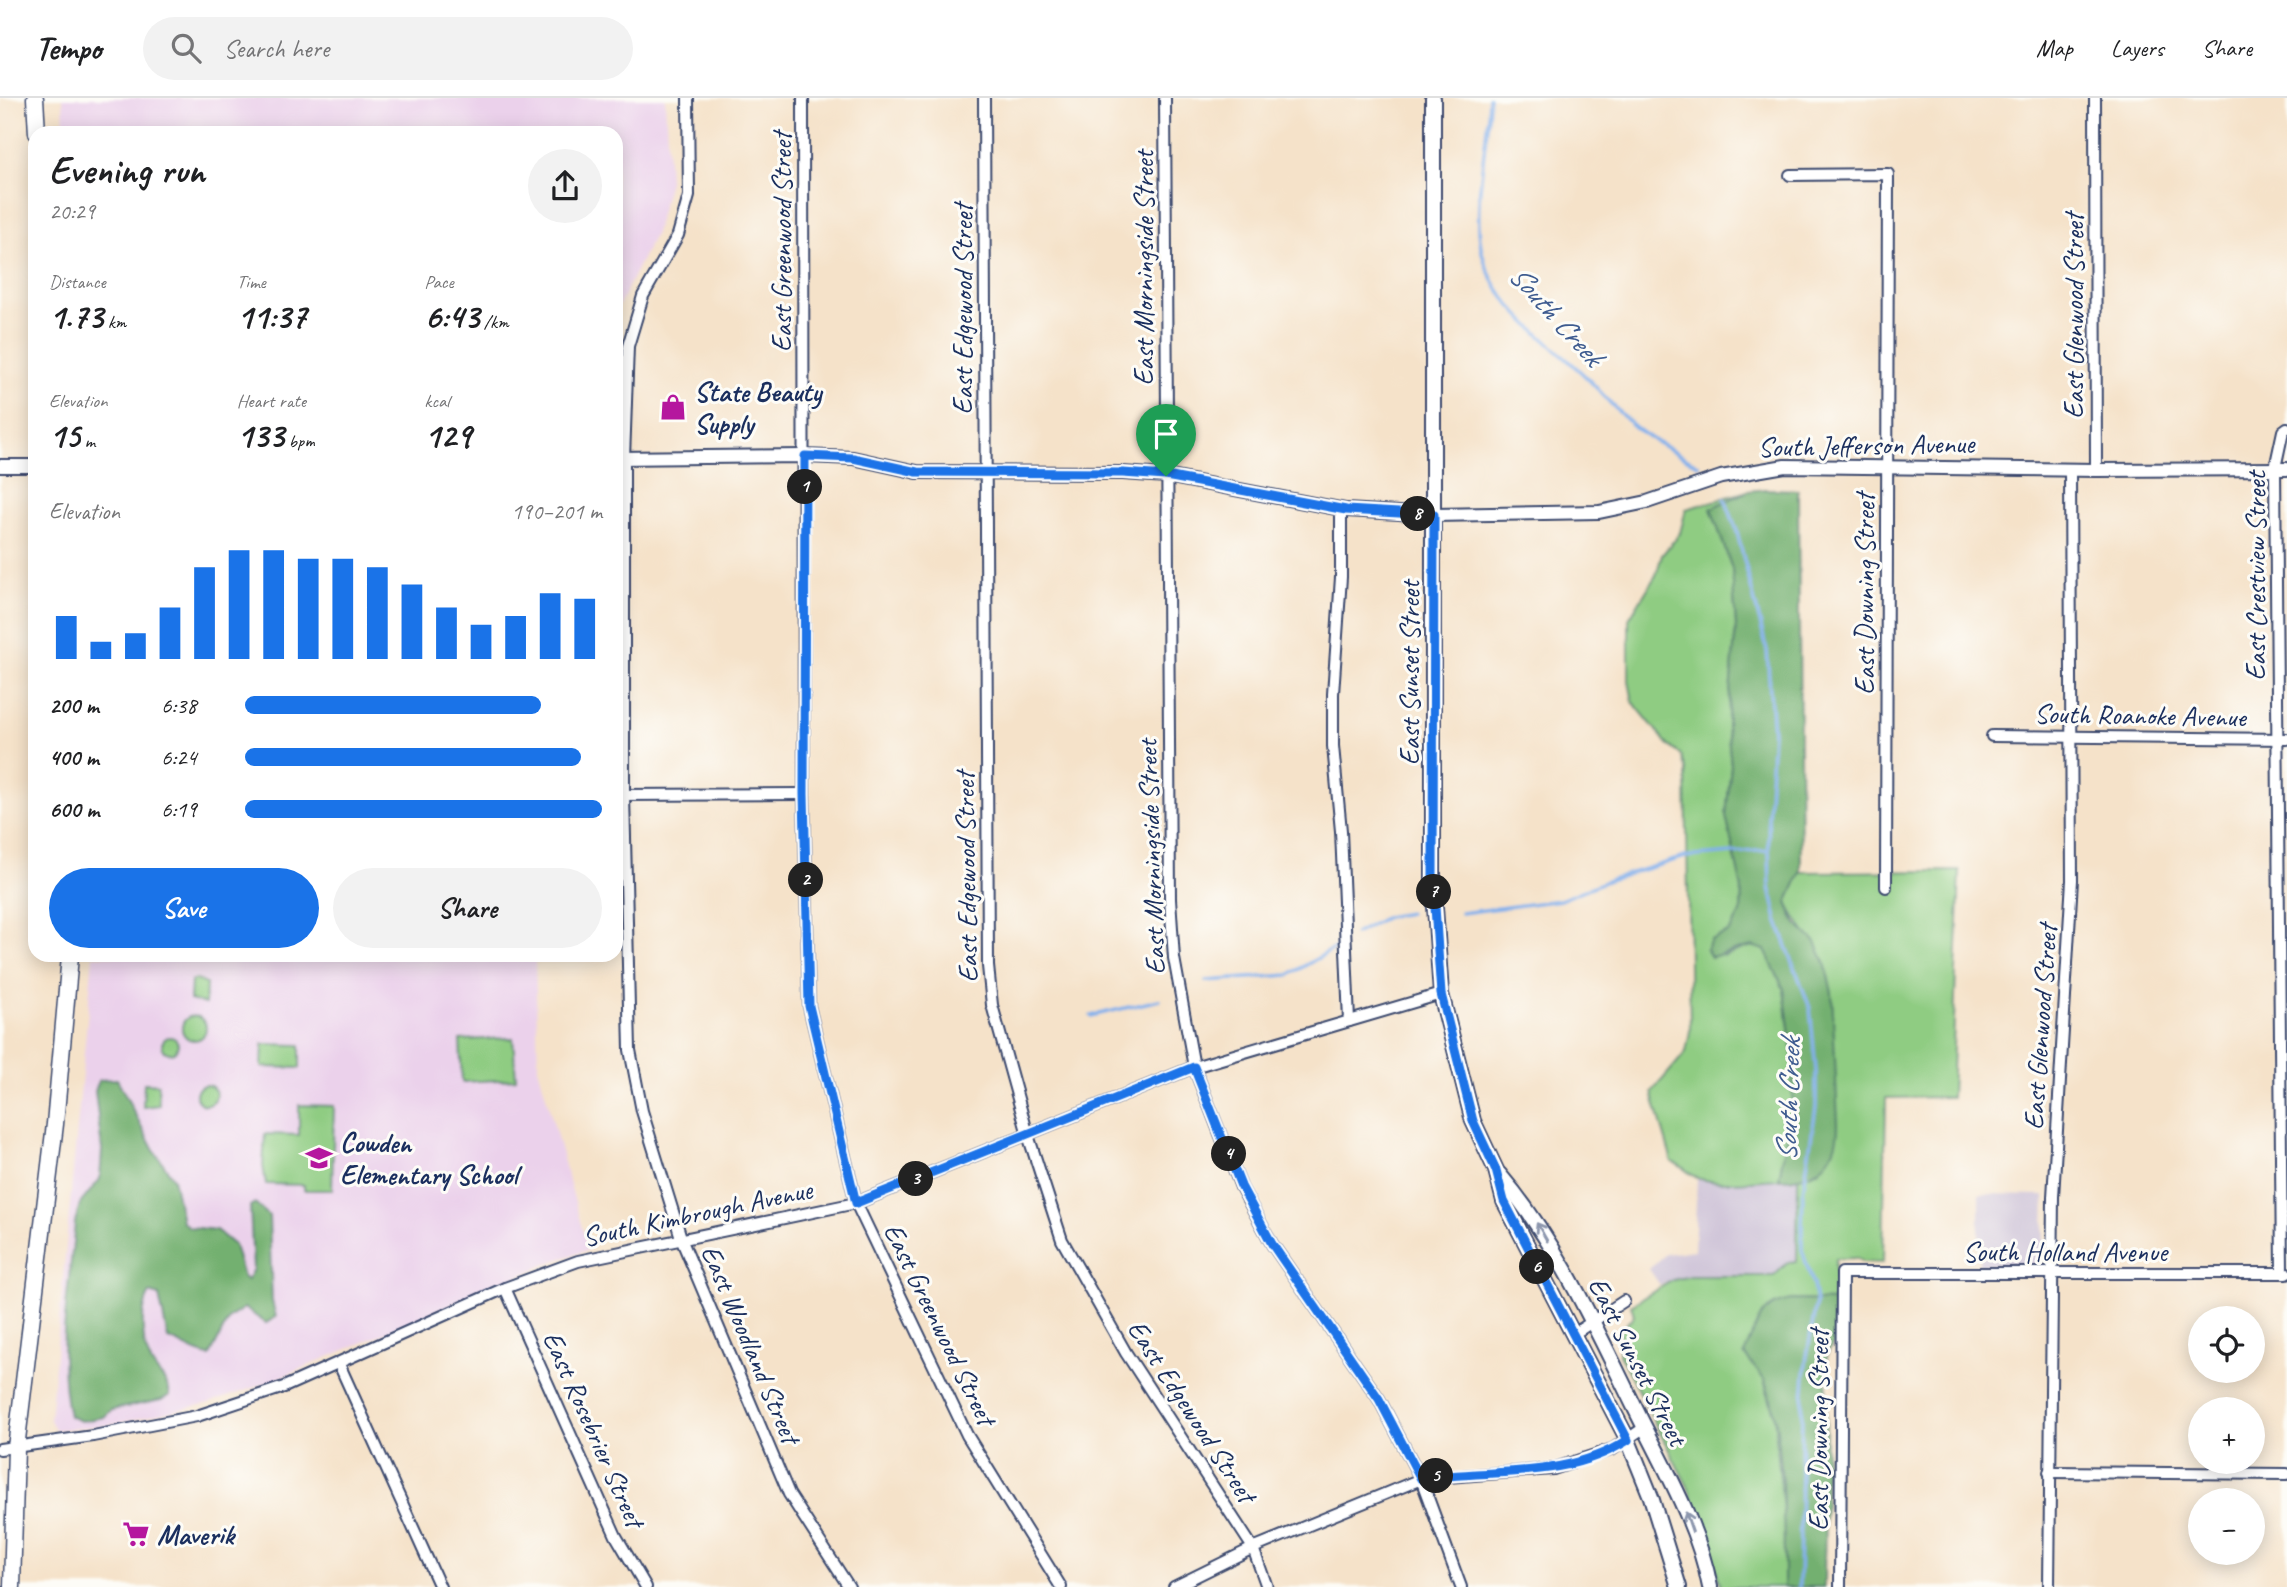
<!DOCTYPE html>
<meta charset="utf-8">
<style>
body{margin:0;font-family:Caveat,sans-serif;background:#f2f2f2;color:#202124;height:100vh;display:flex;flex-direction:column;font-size:26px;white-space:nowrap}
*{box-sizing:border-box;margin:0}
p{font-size:23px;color:#757577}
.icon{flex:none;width:38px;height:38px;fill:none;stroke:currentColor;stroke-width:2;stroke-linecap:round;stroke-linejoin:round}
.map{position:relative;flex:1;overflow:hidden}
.panel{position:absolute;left:28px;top:28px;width:595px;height:836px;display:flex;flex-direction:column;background:#fff;border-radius:21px;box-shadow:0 4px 18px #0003}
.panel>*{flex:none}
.buttons{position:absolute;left:2188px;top:1208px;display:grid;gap:14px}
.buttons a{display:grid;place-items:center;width:77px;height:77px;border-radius:50%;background:#fff;box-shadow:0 4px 18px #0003;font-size:35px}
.pin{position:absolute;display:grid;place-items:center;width:60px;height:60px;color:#fff;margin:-72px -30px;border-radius:50% 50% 50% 0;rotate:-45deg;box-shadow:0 0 7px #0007}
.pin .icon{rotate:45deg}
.km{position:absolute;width:35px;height:35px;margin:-18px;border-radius:50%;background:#222;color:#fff;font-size:19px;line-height:35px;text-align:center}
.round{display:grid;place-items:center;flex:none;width:74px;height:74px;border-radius:37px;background:#f2f2f2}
.overview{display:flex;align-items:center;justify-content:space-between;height:119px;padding:0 21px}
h1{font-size:38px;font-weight:700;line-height:52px}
.stats{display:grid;grid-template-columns:repeat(3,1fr);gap:10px;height:119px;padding:7px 21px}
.stats div{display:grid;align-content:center}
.stats b{font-size:35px;font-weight:700}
.stats small{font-size:19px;font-weight:400}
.stats p{font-size:19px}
.chart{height:196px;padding:14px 21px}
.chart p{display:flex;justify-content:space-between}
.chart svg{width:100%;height:126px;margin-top:7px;stroke:#1a73e8;stroke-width:6}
.action{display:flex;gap:14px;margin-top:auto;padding:14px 21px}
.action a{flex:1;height:80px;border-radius:42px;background:#1a73e8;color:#fff;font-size:28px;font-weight:700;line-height:80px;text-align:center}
.action a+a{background:#f2f2f2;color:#202124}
ul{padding:0 21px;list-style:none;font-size:23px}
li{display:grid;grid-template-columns:112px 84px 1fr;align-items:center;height:52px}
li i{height:18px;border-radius:9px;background:#1a73e8}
header{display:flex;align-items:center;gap:42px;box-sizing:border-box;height:98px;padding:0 35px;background:#fff;border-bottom:2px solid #e0e0e0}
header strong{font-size:33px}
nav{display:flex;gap:38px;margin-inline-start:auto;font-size:24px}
.search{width:490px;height:63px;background:#f2f2f2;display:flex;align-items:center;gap:18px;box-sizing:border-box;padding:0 24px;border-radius:38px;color:#757577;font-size:26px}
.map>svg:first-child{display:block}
.built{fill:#ebd1eb}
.industrial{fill:#cbbfd5}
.green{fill:#8fcc82;stroke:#557e70;stroke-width:2}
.forest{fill:#73b070;stroke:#477067;stroke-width:2}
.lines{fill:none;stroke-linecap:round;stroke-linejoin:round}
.stream{stroke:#82b0ec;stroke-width:3.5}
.minor-casing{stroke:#3c4a6e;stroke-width:14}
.tertiary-casing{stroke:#3c4a6e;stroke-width:16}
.secondary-casing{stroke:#3c4a6e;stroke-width:18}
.primary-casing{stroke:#3c4a6e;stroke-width:19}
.minor{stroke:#fff;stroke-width:10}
.tertiary{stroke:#fff;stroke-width:12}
.secondary{stroke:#fff;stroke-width:14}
.primary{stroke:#fff;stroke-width:16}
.oneway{stroke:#8d97ae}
.route-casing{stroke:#fff;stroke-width:14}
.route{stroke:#1a73e8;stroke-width:9}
.labels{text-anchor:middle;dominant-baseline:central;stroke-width:6;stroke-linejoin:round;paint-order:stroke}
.street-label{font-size:28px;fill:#1b2f5e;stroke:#fdfcf7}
.poi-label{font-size:28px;font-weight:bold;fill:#1b2f5e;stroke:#fdfcf7;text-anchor:start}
.water-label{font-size:30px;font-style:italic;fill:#3f5c90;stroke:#fdfcf7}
</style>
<header>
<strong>Tempo</strong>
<div class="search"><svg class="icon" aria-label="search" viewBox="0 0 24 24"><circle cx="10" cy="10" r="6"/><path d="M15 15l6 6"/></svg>Search here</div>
<nav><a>Map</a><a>Layers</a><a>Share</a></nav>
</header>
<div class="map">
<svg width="2287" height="1489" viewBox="0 0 2287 1489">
<rect width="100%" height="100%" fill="#fdfcf7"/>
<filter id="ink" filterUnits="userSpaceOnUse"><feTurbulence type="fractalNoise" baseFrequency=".0143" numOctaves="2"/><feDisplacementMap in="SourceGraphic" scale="14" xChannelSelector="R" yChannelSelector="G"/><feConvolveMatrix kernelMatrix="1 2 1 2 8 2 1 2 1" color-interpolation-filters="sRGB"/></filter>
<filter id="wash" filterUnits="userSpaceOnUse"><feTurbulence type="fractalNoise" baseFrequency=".00686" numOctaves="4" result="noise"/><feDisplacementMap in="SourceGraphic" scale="28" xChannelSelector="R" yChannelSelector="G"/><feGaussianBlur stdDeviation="1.57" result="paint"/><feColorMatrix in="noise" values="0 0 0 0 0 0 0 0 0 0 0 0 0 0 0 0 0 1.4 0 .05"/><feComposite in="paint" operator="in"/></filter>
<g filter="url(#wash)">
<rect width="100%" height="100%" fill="#f5e2c9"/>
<g class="built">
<polygon points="63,0 665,0 669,83 655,135 616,213 616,35 64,35"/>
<polygon points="93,858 535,858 538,969 588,1152 554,1163 270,1284 210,1305 109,1327 55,1332 50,1322"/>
</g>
<g class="industrial">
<polygon points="1798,1079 1797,1163 1788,1164 1774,1178 1673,1182 1660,1187 1649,1171 1666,1156 1694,1152 1697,1081"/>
<polygon points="1979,1096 2045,1097 2043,1164 2039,1167 1979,1167"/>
</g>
<g class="green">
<path d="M 1748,393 L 1711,410 L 1732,471 L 1736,528 L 1727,628 L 1731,667 L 1726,718 L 1742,791 L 1741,815 L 1729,834 L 1711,842 L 1723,858 L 1752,848 L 1765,852 L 1784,891 L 1793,960 L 1792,1008 L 1779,1081 C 1755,1082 1724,1087 1700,1081 C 1690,1078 1683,1067 1672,1064 L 1652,994 L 1686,954 L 1690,933 L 1686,671 L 1681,657 L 1668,647 L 1633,604 L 1629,583 L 1629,521 L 1656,477 L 1662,457 L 1680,435 L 1686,411 Z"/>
<path d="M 1960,773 L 1951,999 L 1886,1000 L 1883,1165 L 1862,1164 L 1856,1160 L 1835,1161 L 1835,1203 L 1791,1202 L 1764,1282 L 1774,1316 L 1784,1424 L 1784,1489 L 1722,1489 L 1688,1389 L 1619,1256 L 1620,1234 L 1634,1217 L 1631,1207 L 1673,1182 L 1691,1178 L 1774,1178 L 1788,1164 L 1797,1163 L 1798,1079 L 1820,1072 L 1825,864 C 1815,842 1797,828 1787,805 L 1801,774 Z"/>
<polygon points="196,881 206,886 205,906 190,902 191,883"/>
<circle cx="194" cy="930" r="12"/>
<circle cx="170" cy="947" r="8"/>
<polygon points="513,940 516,981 462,984 460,942"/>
<polygon points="263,946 300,947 300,970 262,969"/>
<polygon points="144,985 158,986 159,1007 143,1009"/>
<circle cx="206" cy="997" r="10"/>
<polygon points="299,1007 334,1008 332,1092 304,1092 304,1087 266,1086 263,1068 265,1036 299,1037"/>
</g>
<g class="forest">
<path d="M 1766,391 L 1798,392 L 1801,774 L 1787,805 L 1796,826 L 1816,844 L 1825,864 L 1832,895 L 1838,1026 C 1838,1064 1816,1081 1779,1081 L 1792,1008 L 1793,960 L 1784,891 L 1765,852 L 1752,848 L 1711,859 L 1706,851 L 1711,842 L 1729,834 L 1741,815 L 1742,791 L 1726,718 L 1731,667 L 1727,628 L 1736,528 L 1732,471 L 1711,410 L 1748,393 Z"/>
<path d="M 117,981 L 153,1051 L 173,1080 L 182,1123 L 189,1129 L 216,1132 L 234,1147 L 243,1179 L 247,1182 L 253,1171 L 250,1108 L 255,1105 L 269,1118 L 272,1203 L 276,1219 L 266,1225 L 244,1210 L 229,1220 L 210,1258 C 194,1256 184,1246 168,1241 L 159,1198 L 150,1195 C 139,1213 141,1251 154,1269 C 162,1281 168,1283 170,1297 L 161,1302 L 111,1312 L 104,1319 L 81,1323 L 69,1318 C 55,1257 70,1185 75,1124 L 80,1106 L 100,1081 L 102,1052 L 95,993 L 99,982 Z"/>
<path d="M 1791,1202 L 1835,1203 L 1835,1243 L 1827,1256 L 1824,1489 L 1784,1489 C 1784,1440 1785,1325 1764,1282 C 1759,1273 1750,1265 1744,1256 C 1757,1228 1758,1207 1791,1202 Z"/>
</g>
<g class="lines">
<g class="stream">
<path d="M 1489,0 C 1488,49 1473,100 1481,149 C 1491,205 1545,239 1583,276 C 1603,295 1620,319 1643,335 C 1661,348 1680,357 1699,367"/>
<polyline points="1725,401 1736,430 1767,552 1773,635 1768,719 1770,789 1777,822 1810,910 1816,972 1816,1009 1803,1094 1802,1127 1802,1152 1813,1186 1816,1205 1806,1264 1802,1316 1799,1489"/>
<polyline points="1461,815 1560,802 1609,782 1685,759 1768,752"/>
<polyline points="1355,836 1386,819 1409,815"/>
<polyline points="1206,883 1289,877 1335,850"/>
<polyline points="1091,918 1159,902"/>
</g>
</g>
</g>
<g filter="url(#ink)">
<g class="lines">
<g class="minor-casing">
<g id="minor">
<polyline points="688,0 689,98 678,137 643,198 628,248 624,360 624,697 630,952 642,1013 682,1143 789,1396 849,1489"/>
<polyline points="803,0 804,696 809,908 856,1105 967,1337 1061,1489"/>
<polyline points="984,0 988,868 992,907 1028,1037 1062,1142 1126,1255 1253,1450 1267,1489"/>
<polyline points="1165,0 1170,801 1174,860 1194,969 1241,1089 1272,1146 1379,1301 1421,1381 1461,1489"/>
<polyline points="2095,0 2096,372"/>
<polyline points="1790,77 1888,76 1886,789"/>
<polyline points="1341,411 1341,479 1333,596 1333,648 1341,733 1349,923"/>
<polyline points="1992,638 2287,641"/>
<polyline points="616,697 804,696"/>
<polyline points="2282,1175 2275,370 2283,333 2287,330"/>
<polyline points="505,1190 616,1438 646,1489"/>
<polyline points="1572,1237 1624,1203"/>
<polyline points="339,1266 440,1489"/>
<polyline points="0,1351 93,1338 197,1318 284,1289 505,1190 578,1163 856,1105 1194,969 1441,896"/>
<polyline points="2049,1374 2287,1376"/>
<polyline points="1174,1489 1253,1450 1421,1381 1553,1371 1613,1351 1645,1329"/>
<polyline points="1840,1489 1842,1175 2287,1175"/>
<polyline points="2049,1489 2053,1099 2072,782 2070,372"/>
</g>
</g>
<g class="tertiary-casing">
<g id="tertiary">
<polyline points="616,360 805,358 853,360 917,374 1123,375 1166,378 1346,412 1434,417 1599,414 1647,404 1721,379 1785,368 2096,372 2287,371"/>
<polyline points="0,368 35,368"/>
</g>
</g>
<g class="secondary-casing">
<g id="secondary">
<polyline points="1433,0 1433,780 1441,896 1473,1023 1496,1072 1504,1103 1628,1342 1651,1399 1679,1489"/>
<path d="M 1499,1076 C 1558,1145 1596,1231 1636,1312 C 1664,1369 1698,1426 1710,1489"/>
</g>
</g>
<g class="primary-casing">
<g id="primary">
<polyline points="35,0 37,35"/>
<polyline points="12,1489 16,1350 55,1026 70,858"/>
</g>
</g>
<use href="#minor" class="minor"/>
<use href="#tertiary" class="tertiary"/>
<use href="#secondary" class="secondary"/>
<use href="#primary" class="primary"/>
</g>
<defs><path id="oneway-shaft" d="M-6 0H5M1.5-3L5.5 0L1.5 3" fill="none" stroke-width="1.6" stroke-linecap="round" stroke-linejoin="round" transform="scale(1.75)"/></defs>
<g class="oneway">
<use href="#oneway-shaft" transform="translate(1542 1134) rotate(-120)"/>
<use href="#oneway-shaft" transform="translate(1689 1424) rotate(-109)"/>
</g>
</g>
<g class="lines" filter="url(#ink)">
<g class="route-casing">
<path id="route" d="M 805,358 L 853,360 L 917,374 L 1123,375 L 1166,378 L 1346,412 L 1434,417 L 1433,780 L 1441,896 L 1473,1023 L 1496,1072 L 1504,1103 L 1628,1342 C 1564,1383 1492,1370 1421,1381 L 1379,1301 L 1272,1146 L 1241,1088 L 1194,969 L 856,1105 L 809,908 L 804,696 Z"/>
</g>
<use href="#route" class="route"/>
</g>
<defs>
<g id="shop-bare" transform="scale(2.1)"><path d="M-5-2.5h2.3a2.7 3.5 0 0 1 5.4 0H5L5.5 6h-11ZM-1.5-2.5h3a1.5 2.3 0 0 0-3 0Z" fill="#b5179e" stroke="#fdfcf7" stroke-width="2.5" paint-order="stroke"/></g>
<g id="school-bare" transform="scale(2.1)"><path d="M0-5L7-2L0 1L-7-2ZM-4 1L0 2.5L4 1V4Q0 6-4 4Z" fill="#b5179e" stroke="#fdfcf7" stroke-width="2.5" paint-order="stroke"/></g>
<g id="supermarket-bare" transform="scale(2.1)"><path d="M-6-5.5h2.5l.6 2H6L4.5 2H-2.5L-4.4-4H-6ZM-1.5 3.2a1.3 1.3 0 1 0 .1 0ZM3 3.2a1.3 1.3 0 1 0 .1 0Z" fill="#b5179e" stroke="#fdfcf7" stroke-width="2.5" paint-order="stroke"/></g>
</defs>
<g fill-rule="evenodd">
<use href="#shop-bare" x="673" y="309"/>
<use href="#school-bare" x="319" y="1060"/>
<use href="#supermarket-bare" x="136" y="1436"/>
</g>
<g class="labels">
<g class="street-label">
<text transform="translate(781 144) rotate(-90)">East Greenwood Street</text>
<text transform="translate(1143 170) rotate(-90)">East Morningside Street</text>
<text transform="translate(962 211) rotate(-90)">East Edgewood Street</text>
<text transform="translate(2073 218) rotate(-90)">East Glenwood Street</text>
<text transform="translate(1866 347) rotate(-1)">South Jefferson Avenue</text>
<text transform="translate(2255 478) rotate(-90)">East Crestview Street</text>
<text transform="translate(1864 496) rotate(-90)">East Downing Street</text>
<text transform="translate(1409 575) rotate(-90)">East Sunset Street</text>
<text transform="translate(2140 617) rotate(1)">South Roanoke Avenue</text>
<text transform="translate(1151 759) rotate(-92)">East Morningside Street</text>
<text transform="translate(966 779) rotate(-91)">East Edgewood Street</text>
<text transform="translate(2040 929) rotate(-86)">East Glenwood Street</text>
<text transform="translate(697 1115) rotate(-12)">South Kimbrough Avenue</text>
<text x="2065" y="1153">South Holland Avenue</text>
<text transform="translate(940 1226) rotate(64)">East Greenwood Street</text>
<text transform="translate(751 1246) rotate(67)">East Woodland Street</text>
<text transform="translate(1638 1263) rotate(63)">East Sunset Street</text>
<text transform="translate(1192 1313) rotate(57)">East Edgewood Street</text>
<text transform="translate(594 1331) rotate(66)">East Rosebrier Street</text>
<text transform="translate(1818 1332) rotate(-90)">East Downing Street</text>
</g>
<g class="poi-label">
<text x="694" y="293">State Beauty<tspan x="694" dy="32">Supply</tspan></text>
<text x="340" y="1044">Cowden<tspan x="340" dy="32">Elementary School</tspan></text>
<text x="157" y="1436">Maverik</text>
</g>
<g class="water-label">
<text transform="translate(1556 217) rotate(48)">South Creek</text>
<text transform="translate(1788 1002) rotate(-88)">South Creek</text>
</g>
</g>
</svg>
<div class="buttons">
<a><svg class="icon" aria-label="locate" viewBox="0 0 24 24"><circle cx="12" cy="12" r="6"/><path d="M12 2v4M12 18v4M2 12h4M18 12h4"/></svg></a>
<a>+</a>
<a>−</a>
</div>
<div class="pin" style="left:1166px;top:378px;background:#1e9e55"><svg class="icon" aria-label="arrive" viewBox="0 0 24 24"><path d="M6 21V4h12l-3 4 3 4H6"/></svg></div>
<b class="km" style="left:805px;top:389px">1</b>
<b class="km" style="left:806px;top:782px">2</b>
<b class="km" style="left:916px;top:1081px">3</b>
<b class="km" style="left:1229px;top:1056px">4</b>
<b class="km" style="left:1436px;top:1378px">5</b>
<b class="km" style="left:1537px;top:1169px">6</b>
<b class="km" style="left:1434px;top:794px">7</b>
<b class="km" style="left:1418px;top:416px">8</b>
<section class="panel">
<div class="overview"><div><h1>Evening run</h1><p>20:29</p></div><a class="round"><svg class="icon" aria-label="share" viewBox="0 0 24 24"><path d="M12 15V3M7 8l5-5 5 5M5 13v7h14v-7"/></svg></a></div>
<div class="stats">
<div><p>Distance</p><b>1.73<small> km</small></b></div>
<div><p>Time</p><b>11:37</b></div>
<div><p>Pace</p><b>6:43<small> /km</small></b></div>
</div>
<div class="stats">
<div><p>Elevation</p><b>15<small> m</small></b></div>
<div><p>Heart rate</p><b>133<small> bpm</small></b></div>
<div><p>kcal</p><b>129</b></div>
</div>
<div class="chart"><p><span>Elevation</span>190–201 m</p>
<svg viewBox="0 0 160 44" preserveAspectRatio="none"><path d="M5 44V29M15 44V38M25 44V35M35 44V26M45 44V12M55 44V6M65 44V6M75 44V9M85 44V9M95 44V12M105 44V18M115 44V26M125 44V32M135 44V29M145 44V21M155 44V23"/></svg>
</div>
<ul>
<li><b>200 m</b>6:38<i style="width:83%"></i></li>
<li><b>400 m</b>6:24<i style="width:94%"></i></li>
<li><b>600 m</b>6:19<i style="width:100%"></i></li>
</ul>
<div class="action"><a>Save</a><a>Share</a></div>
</section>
</div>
